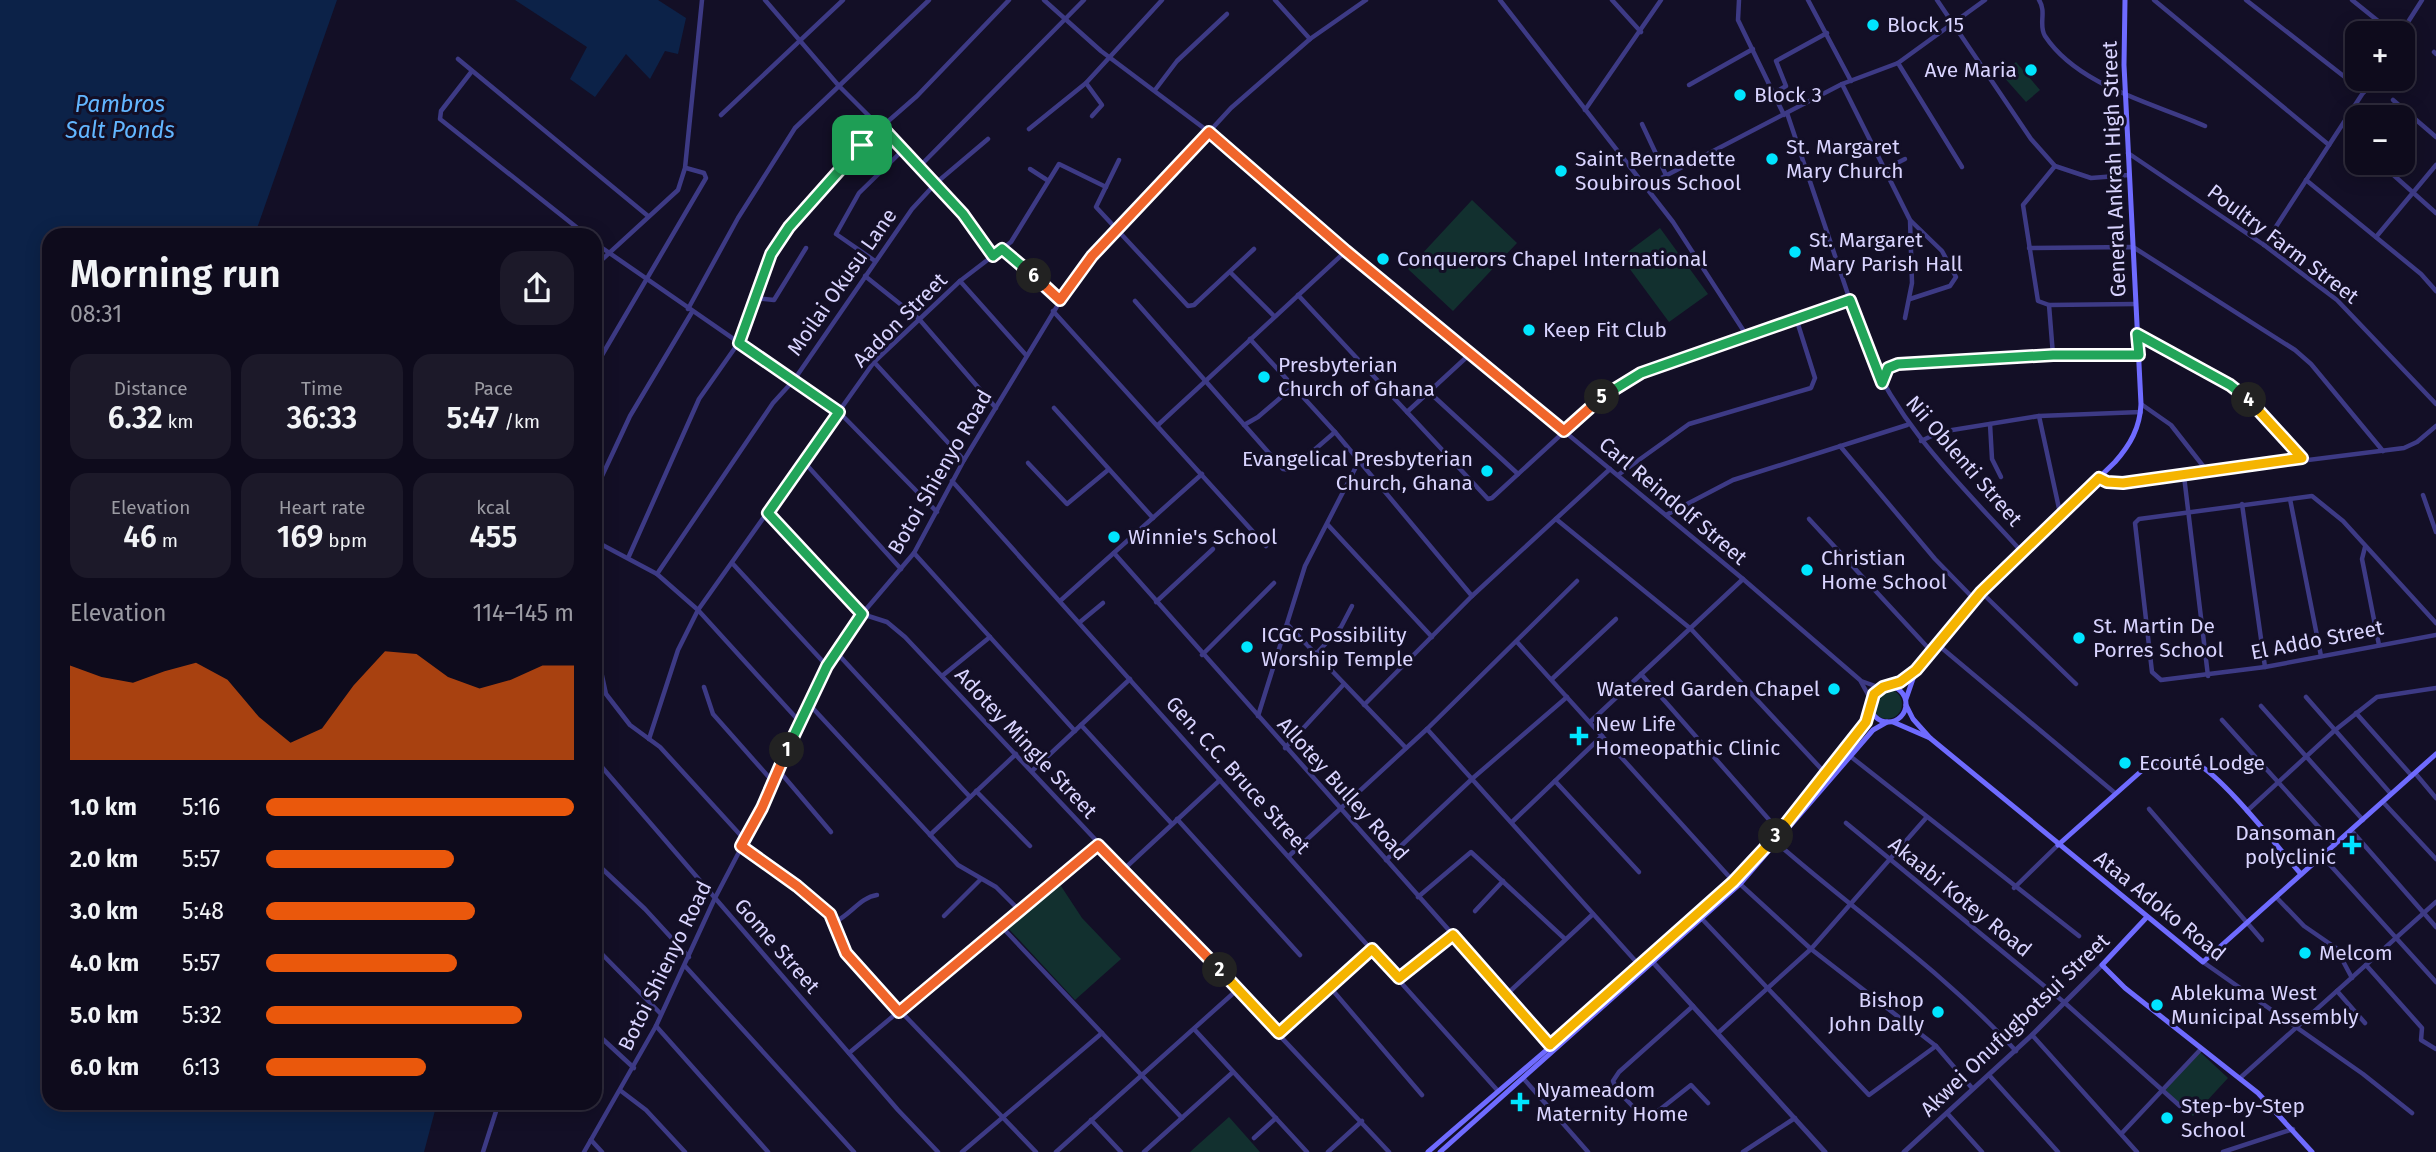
<!DOCTYPE html>
<meta charset="utf-8">
<style>
body{margin:0;font-family:"Fira Sans",sans-serif;background:#1c1929;color:#f1f3f6;height:100vh;display:flex;flex-direction:column;font-size:26px;white-space:nowrap}
*{box-sizing:border-box;margin:0}
p{font-size:23px;color:#9b9ba3}
.icon{flex:none;width:38px;height:38px;fill:none;stroke:currentColor;stroke-width:2;stroke-linecap:round;stroke-linejoin:round}
.map{position:relative;flex:1;overflow:hidden}
.details{position:absolute;left:42px;top:228px;width:560px;height:882px;display:flex;flex-direction:column;background:#0e0b1c;border-radius:21px;box-shadow:0 4px 18px #0003,0 0 0 2px #2e2b3b}
.details>*{flex:none}
.fabs{position:absolute;left:2345px;top:21px;display:grid;gap:14px}
.fabs a{display:grid;place-items:center;width:70px;height:70px;border-radius:14px;background:#0e0b1c;box-shadow:0 4px 18px #0003,0 0 0 2px #2e2b3b;font-size:35px}
.pin{position:absolute;display:grid;place-items:center;width:60px;height:60px;color:#fff;margin:-30px;border-radius:14px;box-shadow:0 4px 10px #0006}
.km{position:absolute;width:35px;height:35px;margin:-18px;border-radius:50%;background:#222;color:#fff;font-size:19px;line-height:35px;text-align:center}
.round{display:grid;place-items:center;flex:none;width:74px;height:74px;border-radius:21px;background:#1c1929}
.summary{display:flex;align-items:center;justify-content:space-between;height:119px;padding:0 28px}
h1{font-size:38px;font-weight:600;line-height:52px}
.stats{display:grid;grid-template-columns:repeat(3,1fr);gap:10px;height:119px;padding:7px 28px}
.stats div{display:grid;align-content:center;border-radius:18px;background:#1c1929;text-align:center}
.stats b{font-size:30px;font-weight:600}
.stats small{font-size:19px;font-weight:400}
.stats p{font-size:19px}
.chart{height:196px;padding:14px 28px}
.chart p{display:flex;justify-content:space-between}
.chart svg{width:100%;height:126px;margin-top:7px;fill:#ea580c;opacity:.7}
ul{padding:0 28px;list-style:none;font-size:23px}
li{display:grid;grid-template-columns:112px 84px 1fr;align-items:center;height:52px}
li i{height:18px;border-radius:9px;background:#ea580c}
.map>svg:first-child{display:block}
.green{fill:#12302f}
.water{fill:#0c2248}
.lines{fill:none;stroke-linecap:round;stroke-linejoin:round}
.minor{stroke:#3d3a85;stroke-width:4.5}
.tertiary{stroke:#3d3a85;stroke-width:5}
.secondary{stroke:#6f6bff;stroke-width:5}
.split-1-casing{stroke:#fff;stroke-width:14}
.split-2-casing{stroke:#fff;stroke-width:14}
.split-3-casing{stroke:#fff;stroke-width:14}
.split-4-casing{stroke:#fff;stroke-width:14}
.split-5-casing{stroke:#fff;stroke-width:14}
.split-6-casing{stroke:#fff;stroke-width:14}
.split-7-casing{stroke:#fff;stroke-width:14}
.split-1{stroke:#22a559;stroke-width:9}
.split-2{stroke:#f0652b;stroke-width:9}
.split-3{stroke:#f5b400;stroke-width:9}
.split-4{stroke:#f5b400;stroke-width:9}
.split-5{stroke:#22a559;stroke-width:9}
.split-6{stroke:#f0652b;stroke-width:9}
.split-7{stroke:#22a559;stroke-width:9}
.poi-dot{fill:#00e5ff;stroke:#130f26;stroke-width:2.5}
.labels{text-anchor:middle;dominant-baseline:central;stroke-width:6;stroke-linejoin:round;paint-order:stroke}
.poi-label{font-size:21px;fill:#d9d4ff;stroke:#130f26;text-anchor:start}
.street-label{font-size:21px;fill:#d9d4ff;stroke:#130f26}
.water-label{font-size:23px;font-style:italic;fill:#62b6ff;stroke:#130f26}
</style>
<div class="map">
<svg width="2436" height="1152" viewBox="0 0 2436 1152">
<rect width="100%" height="100%" fill="#130f26"/>
<g class="green">
<polygon points="2016,62 2040,90 2026,102 2002,75"/>
<polygon points="1472,200 1517,243 1453,311 1408,269"/>
<polygon points="1660,228 1708,294 1669,322 1621,257"/>
<circle cx="1887" cy="704" r="15"/>
<polygon points="1059,883 1082,918 1121,959 1075,1000 1008,928"/>
<polygon points="2200,1052 2228,1078 2193,1116 2165,1090"/>
<polygon points="1229,1117 1260,1152 1190,1152"/>
</g>
<g class="water">
<polygon points="0,0 337,0 255,234 49,234 49,1102 437,1103 424,1152 0,1152"/>
<polygon points="515,0 658,0 686,18 678,54 665,51 650,79 626,54 595,97 570,79 587,47"/>
</g>
<g class="lines">
<g class="minor">
<polyline points="765,0 839,86 936,183 994,256"/>
<polyline points="1044,0 1101,51 1209,132 1346,251 1743,579 1860,680 1871,700"/>
<polyline points="1275,0 1310,39"/>
<polyline points="1500,0 1673,222 1747,336"/>
<polyline points="1612,0 1641,32"/>
<polyline points="1739,0 1738,20 1784,115"/>
<polyline points="1808,0 1851,81"/>
<polyline points="1937,0 2031,139 2055,166 2091,178 2129,175"/>
<path d="M 2039,0 C 2047,12 2038,25 2045,36 C 2078,86 2153,103 2205,126"/>
<polyline points="2154,0 2329,145"/>
<polyline points="2246,0 2364,92"/>
<polyline points="2352,0 2393,33"/>
<polyline points="2401,33 2422,0"/>
<polyline points="2434,52 2436,54"/>
<polyline points="458,59 648,216"/>
<polyline points="1898,63 1962,167"/>
<polyline points="472,71 441,111 440,119 585,234"/>
<polyline points="1086,83 1102,105 1092,116"/>
<polyline points="1842,84 1910,220 1912,283 1905,318"/>
<polyline points="1689,85 1753,49"/>
<polyline points="1155,90 1177,61 1227,14"/>
<polyline points="1774,93 1786,86 1776,61 1827,33"/>
<polyline points="2393,100 2436,137"/>
<polyline points="1585,110 1661,0"/>
<path d="M 1787,113 L 1866,348 C 1902,430 1961,485 2021,551"/>
<polyline points="721,115 843,0"/>
<polyline points="1642,124 1666,175"/>
<polyline points="1029,129 1086,83 1162,0"/>
<polyline points="2128,153 2264,245 2337,300 2436,404"/>
<polyline points="1119,160 1096,207 1188,306 1194,305 1254,249"/>
<polyline points="2380,163 2436,213"/>
<polyline points="920,166 1084,0"/>
<polyline points="2055,166 2023,205 2038,301 2049,305 2136,304"/>
<polyline points="1030,169 1047,180"/>
<polyline points="1885,169 1905,159"/>
<polyline points="2306,180 2421,274 2436,291"/>
<polyline points="1644,187 1842,84 1898,63 1985,0"/>
<polyline points="2376,237 2436,165"/>
<polyline points="595,243 839,412 937,512"/>
<polyline points="2264,245 2372,79"/>
<polyline points="2029,248 2133,247 2295,350 2311,364 2383,451"/>
<polyline points="1002,249 1060,300"/>
<polyline points="875,261 836,234 859,193 904,149"/>
<polyline points="595,266 678,190 685,168 702,0"/>
<polyline points="1230,272 1274,316"/>
<polyline points="865,276 919,319 996,408"/>
<polyline points="960,281 1026,355"/>
<polyline points="1298,295 1488,499 1492,498 1602,397 1624,382 1849,300"/>
<polyline points="754,298 774,300 806,248"/>
<polyline points="1910,299 1950,286 1956,277 1942,251 1911,221"/>
<polyline points="1135,301 1283,469 1291,470 1335,432"/>
<polyline points="2049,305 2053,355"/>
<polyline points="688,309 738,218 795,128 929,0"/>
<polyline points="1053,311 1266,546"/>
<polyline points="2138,334 2230,385 2255,405 2302,458"/>
<polyline points="1250,339 1335,432 1472,596"/>
<polyline points="874,362 964,460"/>
<polyline points="595,367 706,178 704,173 686,168"/>
<polyline points="1882,383 1889,368 1898,364 2053,355 2139,355"/>
<polyline points="1429,392 1518,474"/>
<polyline points="2141,404 2171,425 2207,471"/>
<polyline points="1054,408 1153,518"/>
<polyline points="1407,412 1470,354"/>
<polyline points="2039,416 2060,513"/>
<polyline points="1990,424 1992,459 2001,477"/>
<polyline points="1158,425 1346,251"/>
<polyline points="1244,425 1258,417 1294,386"/>
<polyline points="1921,441 1940,432 2039,416 2141,412"/>
<polyline points="1840,446 1935,559 1974,599"/>
<polyline points="804,462 901,569"/>
<polyline points="1028,463 1067,504 1108,470"/>
<polyline points="1618,475 1689,424 1811,388 1815,378 1796,318"/>
<polyline points="2184,476 2208,676"/>
<polyline points="2099,478 2107,482 2123,483 2404,448 2417,442 2436,426"/>
<polyline points="952,481 1498,1091"/>
<polyline points="595,491 630,416 692,312"/>
<polyline points="2423,495 2436,532"/>
<polyline points="2290,499 2321,656"/>
<polyline points="2242,504 2265,667"/>
<polyline points="768,513 862,614 887,622 905,637 1389,1152"/>
<polyline points="1666,515 1733,480 1907,425"/>
<polyline points="1556,519 1691,629 1826,774"/>
<polyline points="1809,519 1931,651"/>
<polyline points="1328,525 1432,637"/>
<polyline points="595,541 657,574 698,610 799,721"/>
<polyline points="2365,547 2362,559 2379,645"/>
<polyline points="914,553 1075,731"/>
<polyline points="1114,553 1550,1044"/>
<polyline points="629,556 699,399 744,335 764,268 789,227 862,144 917,96 1009,0"/>
<polyline points="733,564 827,666"/>
<polyline points="657,574 773,403 794,380 912,209 936,183 988,139"/>
<polyline points="1981,592 2076,684"/>
<polyline points="1060,601 1202,474"/>
<polyline points="1156,602 1213,549"/>
<polyline points="1080,622 1103,603"/>
<polyline points="2436,623 2343,521 2312,496 2139,519 2135,523 2152,672 2161,680 2265,667 2436,635"/>
<polyline points="1287,624 1406,748"/>
<polyline points="1517,642 1733,881"/>
<polyline points="1937,644 2115,793"/>
<polyline points="836,652 970,797"/>
<polyline points="1316,654 1341,627 1352,606"/>
<polyline points="1202,655 1274,583"/>
<polyline points="599,662 606,694 630,725 660,747 744,839"/>
<polyline points="1641,674 1779,831"/>
<polyline points="942,676 990,637"/>
<polyline points="1552,679 1616,619"/>
<polyline points="1861,681 1881,688"/>
<polyline points="704,687 713,714 774,783"/>
<polyline points="2306,697 2391,794"/>
<polyline points="808,703 958,865 996,887 1019,910"/>
<polyline points="1364,705 1472,596 1610,469"/>
<polyline points="2261,706 2363,820"/>
<polyline points="2356,713 2412,776"/>
<polyline points="1258,716 1305,566 1359,461"/>
<polyline points="2222,720 2335,845"/>
<polyline points="1590,722 1743,579"/>
<polyline points="1081,725 1172,824"/>
<polyline points="1427,729 1640,966"/>
<polyline points="649,739 678,650 698,610 874,362 960,281 1011,242 1059,164 1106,187"/>
<polyline points="1285,748 1344,684"/>
<polyline points="1850,756 2079,936"/>
<polyline points="595,759 898,1110 938,1152"/>
<polyline points="1032,771 1130,679"/>
<polyline points="780,772 831,832"/>
<polyline points="2415,773 2436,798"/>
<polyline points="1555,781 1639,872"/>
<polyline points="976,791 1030,846"/>
<polyline points="2383,802 2436,859"/>
<polyline points="2149,809 2262,940"/>
<polyline points="2247,811 2334,731 2377,697 2436,688"/>
<polyline points="1177,819 1300,955"/>
<polyline points="1512,822 1602,736"/>
<polyline points="1846,823 2065,1003 2180,1106"/>
<polyline points="2351,830 2436,927"/>
<polyline points="930,835 1016,754"/>
<path d="M 1778,844 C 1857,913 1945,973 2016,1051"/>
<path d="M 741,846 C 770,867 813,888 833,919 C 844,935 842,948 858,967 L 1036,1152"/>
<polyline points="1290,855 1427,729 1577,581"/>
<polyline points="2322,856 2436,982"/>
<polyline points="1386,860 1473,778 1567,697"/>
<polyline points="595,862 645,909 689,957"/>
<polyline points="1123,870 1220,780"/>
<polyline points="1740,884 1811,949 1936,1046 1972,1088"/>
<polyline points="2014,888 2058,845"/>
<polyline points="1418,897 1471,852 1565,939"/>
<polyline points="2276,897 2304,926 2336,948 2352,978"/>
<polyline points="1475,911 1503,881"/>
<polyline points="944,916 981,879"/>
<polyline points="1703,920 1869,1095 1936,1046"/>
<path d="M 835,922 C 850,915 861,897 877,895"/>
<polyline points="1001,926 1182,1118"/>
<polyline points="595,947 661,1014"/>
<polyline points="2203,962 2363,1074 2412,1113"/>
<polyline points="2366,965 2422,1028 2421,1040 2436,1049"/>
<polyline points="685,966 854,1152"/>
<polyline points="1399,978 1453,935"/>
<polyline points="1329,986 1422,1095"/>
<polyline points="2337,991 2365,1023"/>
<polyline points="1506,995 1593,914"/>
<polyline points="1693,1006 1619,1072 1613,1081 1617,1090 1643,1117 1653,1115 1691,1085 1708,1103"/>
<polyline points="656,1026 768,1152"/>
<polyline points="1194,1029 1307,1152"/>
<polyline points="595,1032 634,1068"/>
<polyline points="1279,1033 1372,949"/>
<polyline points="1718,1033 1811,949 1926,818"/>
<polyline points="2032,1035 2137,1152"/>
<polyline points="849,1053 1098,845"/>
<polyline points="1989,1075 2058,1152"/>
<polyline points="1523,1078 1588,1152"/>
<polyline points="2240,1078 2436,902"/>
<polyline points="621,1091 646,1110 685,1152"/>
<polyline points="1947,1113 1982,1152"/>
<polyline points="1091,1120 1121,1152"/>
<polyline points="2122,1133 2201,1049"/>
<polyline points="1254,1138 1276,1118"/>
<polyline points="591,1140 602,1152"/>
<polyline points="483,1152 499,1102"/>
<polyline points="584,1152 656,1026 715,898 762,808 799,721 827,666 862,614 914,553 964,460 1073,280 1231,108 1310,39 1366,0"/>
<polyline points="962,1152 1102,1033"/>
<polyline points="1056,1152 1238,989"/>
<polyline points="1144,1152 1233,1072"/>
<polyline points="1328,1152 1362,1121"/>
<polyline points="1743,1152 1795,1118"/>
<polyline points="2223,1152 2293,1129"/>
</g>
<g class="tertiary">
<polyline points="1651,960 1825,1152"/>
<polyline points="1904,1152 2032,1035 2102,965"/>
</g>
<g class="secondary">
<path d="M 1890,686 L 1916,669 L 1981,592 L 2115,462 C 2130,445 2140,428 2141,404 L 2124,65 L 2125,0"/>
<circle cx="1888" cy="704" r="18"/>
<polyline points="1906,699 1915,673"/>
<polyline points="1906,705 1913,719 1930,738 2203,962 2436,754"/>
<polyline points="1893,722 1930,738"/>
<path d="M 2058,845 L 2147,766 C 2160,759 2180,757 2195,763 C 2221,774 2279,849 2301,874"/>
<polyline points="2146,918 2102,965 2125,988 2258,1093 2312,1152"/>
<path d="M 1428,1152 C 1566,1031 1715,916 1829,770 C 1843,752 1865,732 1871,709"/>
<polyline points="1440,1152 1740,884 1873,730 1887,722"/>
</g>
</g>
<g class="lines">
<g class="split-1-casing">
<polyline id="split-1" points="787,750 827,666 862,614 768,513 839,412 739,343 771,254 789,227 862,145"/>
</g>
<g class="split-2-casing">
<polyline id="split-2" points="787,750 762,808 741,846 797,886 830,914 846,953 899,1012 1098,845 1220,970"/>
</g>
<g class="split-3-casing">
<polyline id="split-3" points="1220,970 1279,1033 1372,949 1399,978 1453,935 1550,1045 1733,882 1776,836"/>
</g>
<g class="split-4-casing">
<polyline id="split-4" points="1776,836 1866,722 1874,694 1883,687 1900,682 1916,670 1981,592 2099,478 2107,482 2123,483 2302,458 2249,400"/>
</g>
<g class="split-5-casing">
<polyline id="split-5" points="1602,397 1641,373 1850,300 1882,383 1888,368 1898,364 2053,355 2139,355 2137,334 2230,385 2249,400"/>
</g>
<g class="split-6-casing">
<polyline id="split-6" points="1034,276 1060,300 1092,256 1209,132 1346,251 1564,431 1602,397"/>
</g>
<g class="split-7-casing">
<polyline id="split-7" points="862,145 882,127 963,214 993,256 1002,249 1034,276"/>
</g>
<use href="#split-1" class="split-1"/>
<use href="#split-2" class="split-2"/>
<use href="#split-3" class="split-3"/>
<use href="#split-4" class="split-4"/>
<use href="#split-5" class="split-5"/>
<use href="#split-6" class="split-6"/>
<use href="#split-7" class="split-7"/>
</g>
<g class="poi-dot">
<circle cx="1873" cy="25" r="7"/>
<circle cx="2031" cy="70" r="7"/>
<circle cx="1740" cy="95" r="7"/>
<circle cx="1772" cy="159" r="7"/>
<circle cx="1561" cy="171" r="7"/>
<circle cx="1795" cy="252" r="7"/>
<circle cx="1383" cy="259" r="7"/>
<circle cx="1529" cy="330" r="7"/>
<circle cx="1264" cy="377" r="7"/>
<circle cx="1487" cy="471" r="7"/>
<circle cx="1114" cy="537" r="7"/>
<circle cx="1807" cy="570" r="7"/>
<circle cx="2079" cy="638" r="7"/>
<circle cx="1247" cy="647" r="7"/>
<circle cx="1834" cy="689" r="7"/>
<path d="M1575.5 725.5h7v7h7v7h-7v7h-7v-7h-7v-7h7z"/>
<circle cx="2125" cy="763" r="7"/>
<path d="M2348.5 834.5h7v7h7v7h-7v7h-7v-7h-7v-7h7z"/>
<circle cx="2305" cy="953" r="7"/>
<circle cx="2157" cy="1005" r="7"/>
<circle cx="1938" cy="1012" r="7"/>
<path d="M1516.5 1091.5h7v7h7v7h-7v7h-7v-7h-7v-7h7z"/>
<circle cx="2167" cy="1118" r="7"/>
</g>
<g class="labels">
<g class="poi-label">
<text x="1887" y="25">Block 15</text>
<text x="2017" y="70" text-anchor="end">Ave Maria</text>
<text x="1754" y="95">Block 3</text>
<text x="1786" y="147">St. Margaret<tspan x="1786" dy="24">Mary Church</tspan></text>
<text x="1575" y="159">Saint Bernadette<tspan x="1575" dy="24">Soubirous School</tspan></text>
<text x="1809" y="240">St. Margaret<tspan x="1809" dy="24">Mary Parish Hall</tspan></text>
<text x="1397" y="259">Conquerors Chapel International</text>
<text x="1543" y="330">Keep Fit Club</text>
<text x="1278" y="365">Presbyterian<tspan x="1278" dy="24">Church of Ghana</tspan></text>
<text x="1473" y="459" text-anchor="end">Evangelical Presbyterian<tspan x="1473" dy="24">Church, Ghana</tspan></text>
<text x="1128" y="537">Winnie's School</text>
<text x="1821" y="558">Christian<tspan x="1821" dy="24">Home School</tspan></text>
<text x="2093" y="626">St. Martin De<tspan x="2093" dy="24">Porres School</tspan></text>
<text x="1261" y="635">ICGC Possibility<tspan x="1261" dy="24">Worship Temple</tspan></text>
<text x="1820" y="689" text-anchor="end">Watered Garden Chapel</text>
<text x="1595" y="724">New Life<tspan x="1595" dy="24">Homeopathic Clinic</tspan></text>
<text x="2139" y="763">Ecouté Lodge</text>
<text x="2336" y="833" text-anchor="end">Dansoman<tspan x="2336" dy="24">polyclinic</tspan></text>
<text x="2319" y="953">Melcom</text>
<text x="2171" y="993">Ablekuma West<tspan x="2171" dy="24">Municipal Assembly</tspan></text>
<text x="1924" y="1000" text-anchor="end">Bishop<tspan x="1924" dy="24">John Dally</tspan></text>
<text x="1536" y="1090">Nyameadom<tspan x="1536" dy="24">Maternity Home</tspan></text>
<text x="2181" y="1106">Step-by-Step<tspan x="2181" dy="24">School</tspan></text>
</g>
<g class="street-label">
<text transform="translate(2114 169) rotate(-92)">General Ankrah High Street</text>
<text transform="translate(2283 244) rotate(37)">Poultry Farm Street</text>
<text transform="translate(842 282) rotate(-55)">Moilai Okusu Lane</text>
<text transform="translate(900 320) rotate(-45)">Aadon Street</text>
<text transform="translate(1964 461) rotate(49)">Nii Oblenti Street</text>
<text transform="translate(940 472) rotate(-60)">Botoi Shienyo Road</text>
<text transform="translate(1673 501) rotate(40)">Carl Reindolf Street</text>
<text transform="translate(2317 640) rotate(-11)">El Addo Street</text>
<text transform="translate(1026 743) rotate(47)">Adotey Mingle Street</text>
<text transform="translate(1238 775) rotate(48)">Gen. C.C. Bruce Street</text>
<text transform="translate(1343 789) rotate(48)">Allotey Bulley Road</text>
<text transform="translate(1960 897) rotate(39)">Akaabi Kotey Road</text>
<text transform="translate(2160 906) rotate(39)">Ataa Adoko Road</text>
<text transform="translate(777 946) rotate(49)">Gome Street</text>
<text transform="translate(665 966) rotate(-64)">Botoi Shienyo Road</text>
<text transform="translate(2015 1025) rotate(-44)">Akwei Onufugbotsui Street</text>
</g>
<g class="water-label">
<text x="120" y="104">Pambros<tspan x="120" dy="26">Salt Ponds</tspan></text>
</g>
</g>
</svg>
<div class="fabs">
<a>+</a>
<a>−</a>
</div>
<div class="pin" style="left:862px;top:145px;background:#1e9e55"><svg class="icon" aria-label="arrive" viewBox="0 0 24 24"><path d="M6 21V4h12l-3 4 3 4H6"/></svg></div>
<b class="km" style="left:787px;top:750px">1</b>
<b class="km" style="left:1220px;top:970px">2</b>
<b class="km" style="left:1776px;top:836px">3</b>
<b class="km" style="left:2249px;top:400px">4</b>
<b class="km" style="left:1602px;top:397px">5</b>
<b class="km" style="left:1034px;top:276px">6</b>
<section class="details">
<div class="summary"><div><h1>Morning run</h1><p>08:31</p></div><a class="round"><svg class="icon" aria-label="share" viewBox="0 0 24 24"><path d="M12 15V3M7 8l5-5 5 5M5 13v7h14v-7"/></svg></a></div>
<div class="stats">
<div><p>Distance</p><b>6.32<small> km</small></b></div>
<div><p>Time</p><b>36:33</b></div>
<div><p>Pace</p><b>5:47<small> /km</small></b></div>
</div>
<div class="stats">
<div><p>Elevation</p><b>46<small> m</small></b></div>
<div><p>Heart rate</p><b>169<small> bpm</small></b></div>
<div><p>kcal</p><b>455</b></div>
</div>
<div class="chart"><p><span>Elevation</span>114–145 m</p>
<svg viewBox="0 0 160 44" preserveAspectRatio="none"><path d="M0 44V11L10 15L20 17L30 13L40 10L50 16L60 29L70 38L80 33L90 18L100 6L110 7L120 15L130 19L140 16L150 11L160 11V44z"/></svg>
</div>
<ul>
<li><b>1.0 km</b>5:16<i style="width:100%"></i></li>
<li><b>2.0 km</b>5:57<i style="width:61%"></i></li>
<li><b>3.0 km</b>5:48<i style="width:68%"></i></li>
<li><b>4.0 km</b>5:57<i style="width:62%"></i></li>
<li><b>5.0 km</b>5:32<i style="width:83%"></i></li>
<li><b>6.0 km</b>6:13<i style="width:52%"></i></li>
</ul>
</section>
</div>
